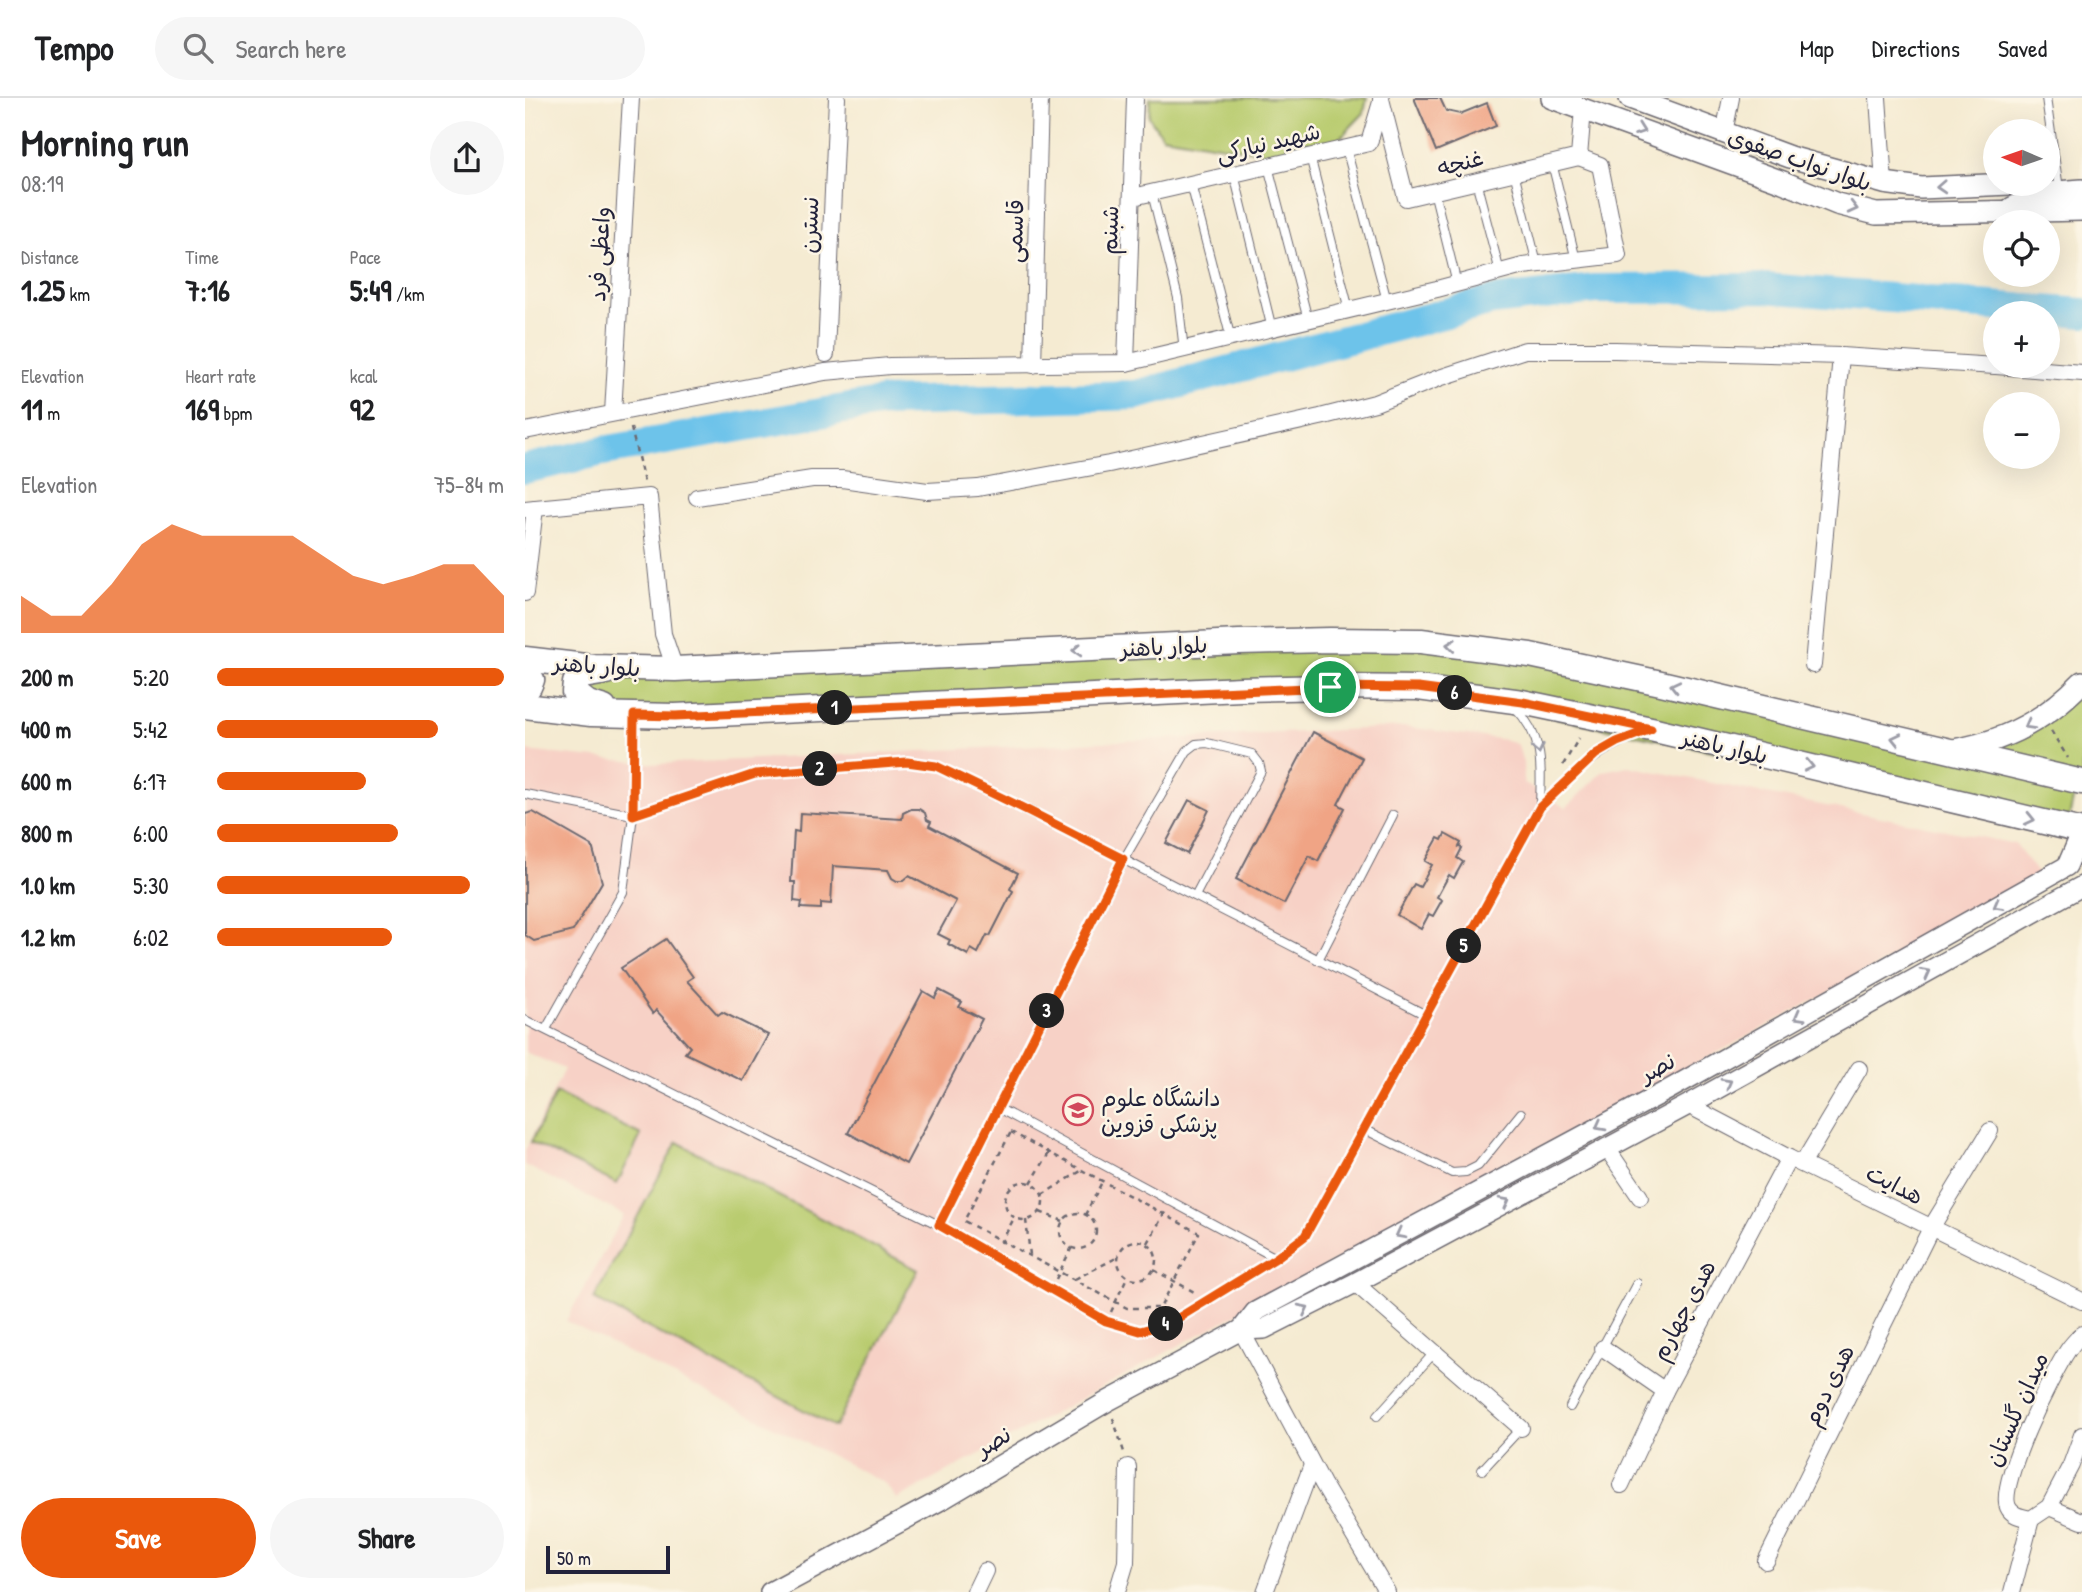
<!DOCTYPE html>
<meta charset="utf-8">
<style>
body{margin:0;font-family:"Patrick Hand","Playpen Sans Arabic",sans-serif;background:#f6f6f6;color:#202124;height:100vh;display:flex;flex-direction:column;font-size:26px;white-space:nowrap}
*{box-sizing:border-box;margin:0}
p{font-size:23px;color:#757577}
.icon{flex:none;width:38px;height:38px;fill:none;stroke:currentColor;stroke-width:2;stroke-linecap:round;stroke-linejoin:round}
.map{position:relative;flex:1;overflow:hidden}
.drawer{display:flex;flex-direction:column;background:#fff;width:525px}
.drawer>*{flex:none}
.needle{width:46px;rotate:272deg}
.buttons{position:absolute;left:1458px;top:21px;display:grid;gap:14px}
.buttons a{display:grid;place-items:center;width:77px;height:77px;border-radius:50%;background:#fff;box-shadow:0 7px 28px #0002;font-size:35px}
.scale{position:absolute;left:21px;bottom:18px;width:124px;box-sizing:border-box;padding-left:7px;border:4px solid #22223b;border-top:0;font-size:19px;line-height:24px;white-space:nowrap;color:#22223b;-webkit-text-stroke:5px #fcf5e5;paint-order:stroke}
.pin{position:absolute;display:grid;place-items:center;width:60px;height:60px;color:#fff;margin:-30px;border:4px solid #fff;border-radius:50%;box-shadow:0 2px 7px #0007}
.km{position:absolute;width:35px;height:35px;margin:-18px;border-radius:50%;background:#222;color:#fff;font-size:19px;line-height:35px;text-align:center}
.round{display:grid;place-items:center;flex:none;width:74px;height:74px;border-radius:37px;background:#f6f6f6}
.overview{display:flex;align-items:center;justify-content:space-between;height:119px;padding:0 21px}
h1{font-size:38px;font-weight:800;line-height:52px}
.figures{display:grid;grid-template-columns:repeat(3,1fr);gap:10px;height:119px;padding:7px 21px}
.figures div{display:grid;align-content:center}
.figures b{font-size:30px;font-weight:800}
.figures small{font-size:19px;font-weight:400}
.figures p{font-size:19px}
.chart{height:196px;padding:14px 21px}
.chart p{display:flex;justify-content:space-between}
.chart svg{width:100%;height:126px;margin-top:7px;fill:#ea580c;opacity:.7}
.action{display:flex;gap:14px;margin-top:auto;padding:14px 21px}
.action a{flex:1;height:80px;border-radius:42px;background:#ea580c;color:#fff;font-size:28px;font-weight:800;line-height:80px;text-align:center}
.action a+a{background:#f6f6f6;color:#202124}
ul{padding:0 21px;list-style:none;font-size:23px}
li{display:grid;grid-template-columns:112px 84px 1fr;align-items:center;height:52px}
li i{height:18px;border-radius:9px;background:#ea580c}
header{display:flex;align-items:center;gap:42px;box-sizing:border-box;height:98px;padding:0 35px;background:#fff;border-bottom:2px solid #e0e0e0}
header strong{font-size:33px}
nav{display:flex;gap:38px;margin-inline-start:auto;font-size:24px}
.search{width:490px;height:63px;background:#f6f6f6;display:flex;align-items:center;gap:18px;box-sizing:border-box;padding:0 24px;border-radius:38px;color:#757577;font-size:26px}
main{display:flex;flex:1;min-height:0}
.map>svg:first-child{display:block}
.built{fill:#f7d1c6}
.green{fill:#b9cc6f;stroke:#6e7755;stroke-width:2}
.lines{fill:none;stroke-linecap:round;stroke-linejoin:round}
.river{stroke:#6dc3ea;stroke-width:30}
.building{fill:#f0a485}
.service-casing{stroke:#6c6870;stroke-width:10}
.minor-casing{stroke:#6c6870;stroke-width:18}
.tertiary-casing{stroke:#6c6870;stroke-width:22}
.secondary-casing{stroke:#6c6870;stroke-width:24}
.primary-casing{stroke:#6c6870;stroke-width:27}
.path{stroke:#6c6870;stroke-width:2.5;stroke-dasharray:5 5;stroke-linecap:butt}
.service{stroke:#fff;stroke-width:8}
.minor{stroke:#fff;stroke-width:16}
.tertiary{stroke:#fff;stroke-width:19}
.secondary{stroke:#fff;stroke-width:21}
.primary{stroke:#fff;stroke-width:24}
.oneway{stroke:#9c9ca7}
.route-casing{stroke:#fff;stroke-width:14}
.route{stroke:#ea580c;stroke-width:9}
.labels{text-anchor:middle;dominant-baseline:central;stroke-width:5;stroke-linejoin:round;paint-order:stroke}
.street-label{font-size:23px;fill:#22223b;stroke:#fcf5e5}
.poi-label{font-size:23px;fill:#22223b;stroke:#fcf5e5;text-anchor:start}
</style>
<header>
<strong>Tempo</strong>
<div class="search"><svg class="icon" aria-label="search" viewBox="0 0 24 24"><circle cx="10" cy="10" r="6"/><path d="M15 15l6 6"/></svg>Search here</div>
<nav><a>Map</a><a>Directions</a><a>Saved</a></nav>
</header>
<main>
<section class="drawer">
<div class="overview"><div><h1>Morning run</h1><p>08:19</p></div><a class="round"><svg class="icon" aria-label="share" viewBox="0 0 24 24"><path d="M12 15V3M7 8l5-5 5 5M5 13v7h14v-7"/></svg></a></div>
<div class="figures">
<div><p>Distance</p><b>1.25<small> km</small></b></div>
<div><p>Time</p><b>7:16</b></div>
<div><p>Pace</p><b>5:49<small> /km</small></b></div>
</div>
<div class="figures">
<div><p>Elevation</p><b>11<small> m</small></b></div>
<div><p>Heart rate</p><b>169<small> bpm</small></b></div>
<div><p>kcal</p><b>92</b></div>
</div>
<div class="chart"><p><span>Elevation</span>75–84 m</p>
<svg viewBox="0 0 160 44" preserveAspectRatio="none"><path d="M0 44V31L10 38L20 38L30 27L40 13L50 6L60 10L70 10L80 10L90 10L100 17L110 24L120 27L130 24L140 20L150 20L160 31V44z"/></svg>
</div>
<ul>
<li><b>200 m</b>5:20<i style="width:100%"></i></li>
<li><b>400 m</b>5:42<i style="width:77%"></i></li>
<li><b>600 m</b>6:17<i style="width:52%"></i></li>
<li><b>800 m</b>6:00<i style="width:63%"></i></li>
<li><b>1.0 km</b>5:30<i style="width:88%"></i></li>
<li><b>1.2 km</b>6:02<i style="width:61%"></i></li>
</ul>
<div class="action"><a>Save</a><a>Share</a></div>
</section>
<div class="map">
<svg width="1557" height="1494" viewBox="0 0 1557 1494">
<rect width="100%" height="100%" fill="#fcf5e5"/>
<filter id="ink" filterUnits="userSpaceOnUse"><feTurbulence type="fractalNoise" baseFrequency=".0143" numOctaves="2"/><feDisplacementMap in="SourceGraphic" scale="14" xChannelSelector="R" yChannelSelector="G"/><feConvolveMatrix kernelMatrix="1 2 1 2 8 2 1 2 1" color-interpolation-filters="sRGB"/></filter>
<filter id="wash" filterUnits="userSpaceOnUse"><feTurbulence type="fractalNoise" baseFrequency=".00686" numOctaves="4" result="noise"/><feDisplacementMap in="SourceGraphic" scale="28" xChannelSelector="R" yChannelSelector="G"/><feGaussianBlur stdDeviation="1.57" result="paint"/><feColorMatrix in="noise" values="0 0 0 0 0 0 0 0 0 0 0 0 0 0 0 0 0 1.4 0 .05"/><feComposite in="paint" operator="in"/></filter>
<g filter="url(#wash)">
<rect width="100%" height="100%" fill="#f5ebd2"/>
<polygon class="built" points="880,629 982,642 993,647 998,665 999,685 1041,710 1078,673 1103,668 1490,746 1515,779 372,1401 358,1384 41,1223 99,1117 0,1067 0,1053 39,971 0,954 0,653 132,666"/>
<g class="green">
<polygon points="625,0 842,0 839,15 814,41 761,58 637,38 624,19"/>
<polygon points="896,543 1452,648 1557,584 1557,684 1552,684 1542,729 893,590 86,612 50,585 58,578"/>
<polygon points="31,995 116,1037 92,1086 6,1044"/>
<polygon points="152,1044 393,1172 310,1329 69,1201"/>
</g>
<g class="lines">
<polyline class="river" points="0,371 78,353 359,304 611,297 967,203 1070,191 1240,190 1557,215"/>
</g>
<g id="blocks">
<g class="building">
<polygon points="889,0 915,0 921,13 935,16 962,5 971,28 911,53"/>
<polygon points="788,634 837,660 813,706 820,710 793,763 784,758 759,806 711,781"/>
<polygon points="664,702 684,712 662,756 641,745"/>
<polygon points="386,711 394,711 400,715 402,722 406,724 404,728 493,775 485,791 488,793 465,838 462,837 453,855 446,851 443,857 423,846 425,842 413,836 431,803 384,778 378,783 372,783 367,780 363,772 308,768 306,806 296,805 296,811 276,810 277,804 269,803 270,784 266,784 269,733 274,734 275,715 377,721 378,715"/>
<polygon points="8,714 67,748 77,784 48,833 9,843 0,837 0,716"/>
<polygon points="920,736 936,745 934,749 937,750 932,760 938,764 929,780 924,777 912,799 917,802 908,818 904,816 896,831 872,817 889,786 895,789 907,767 900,763 913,740 917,742"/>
<polygon points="141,841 168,879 162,883 193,917 197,914 243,937 218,983 160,955 165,949 131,912 128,916 96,870"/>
<polygon points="414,892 437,904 434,909 457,921 381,1066 323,1035 398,893 410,900"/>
</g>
</g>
</g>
<g filter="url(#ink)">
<use href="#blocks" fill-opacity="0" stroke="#6c6870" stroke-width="2"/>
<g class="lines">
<g class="service-casing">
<g id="service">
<polyline points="1521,0 1533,84"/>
<polyline points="821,50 862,203"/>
<polyline points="785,58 824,212"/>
<polyline points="1027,65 1051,162"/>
<polyline points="743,68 783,222"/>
<polyline points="989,74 1012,166"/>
<polyline points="709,76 747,231"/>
<polyline points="951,83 975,174"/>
<polyline points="666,86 706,241"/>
<polyline points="909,93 932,186"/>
<polyline points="627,95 653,200 659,253"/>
<path d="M 990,609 C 1020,642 1016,667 1015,709"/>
<polyline points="109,621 108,717 230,676 382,664 410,668 504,713 901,917"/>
<polyline points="0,696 108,717 98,794 21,931"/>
<polyline points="793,862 868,717"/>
<path d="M 0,922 L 414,1127 L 581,1223 L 615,1233 L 645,1225 L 751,1160 L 780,1138 L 1015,709 C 1048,677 1069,653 1113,636"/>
<polyline points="473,1010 751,1160"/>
<polyline points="839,1031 927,1075 941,1074 953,1068 996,1015"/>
<polyline points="414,1127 599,761 662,653 671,646 682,645 727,656 734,665 736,673 670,798"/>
<polyline points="1045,1309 1112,1185"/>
<polyline points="852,1318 909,1255"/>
<polyline points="957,1372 996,1330"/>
</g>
</g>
<g class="minor-casing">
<g id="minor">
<polyline points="1353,0 1359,85"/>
<polyline points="856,1 881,100 1054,59 1058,11"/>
<polyline points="1199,35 1206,0"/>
<polyline points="608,99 844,45 856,4"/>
<polyline points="301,256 312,0"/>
<polyline points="601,265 610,0"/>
<polyline points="508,267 515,0"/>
<polyline points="1471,268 1557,275"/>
<polyline points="88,315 106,0"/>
<polyline points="0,333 300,274 365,268 601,265 912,191 998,168 1093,157 1075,67 1054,59"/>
<polyline points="172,399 287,381 317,381 402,393 453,390 584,366 795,319 850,305 914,280 1000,252 1090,252 1316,258 1470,268"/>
<polyline points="0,411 124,399 138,536 150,571"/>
<polyline points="0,495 10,410"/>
<polyline points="1288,567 1316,258"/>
<polyline points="1163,1007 1264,1060 1557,1203"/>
<polyline points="1081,1049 1115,1099"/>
<polyline points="1278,1065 1334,971"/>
<polyline points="830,1185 996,1330"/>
<polyline points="716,1232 798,1386 862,1494"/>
<path d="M 1557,1236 C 1552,1241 1547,1246 1543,1252 C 1528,1274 1472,1386 1483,1409 C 1487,1418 1497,1419 1506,1421 L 1524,1409 L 1546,1367 L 1557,1337"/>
<polyline points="1078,1250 1140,1293"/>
<polyline points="1096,1387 1140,1293 1264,1060"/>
<polyline points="1524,1409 1557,1423"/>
<polyline points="1241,1463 1406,1130 1465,1033"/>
<polyline points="450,1494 460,1473"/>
<polyline points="592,1494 601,1464 603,1369"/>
<polyline points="740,1494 787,1367"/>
<polyline points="1487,1494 1506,1421"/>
</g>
</g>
<g class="tertiary-casing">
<g id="tertiary">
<polyline points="716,1232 739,1231 830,1185 1163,1007 1557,788"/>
<polyline points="245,1494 418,1401 583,1303 716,1232 730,1214 1143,992 1542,768 1557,733"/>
</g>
</g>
<g class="secondary-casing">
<g id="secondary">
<polyline points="1027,0 1258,84 1312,106 1351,116 1557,112"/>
<polyline points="1105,0 1265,59 1359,85 1396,90 1485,86"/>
<polyline points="1487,110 1519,95 1557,92"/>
<path d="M 1428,652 C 1479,644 1522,621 1557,584"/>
</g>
</g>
<g class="primary-casing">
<g id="primary">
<polyline points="0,561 69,569 150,571 714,544 805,542 896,543 1005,557 1136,585 1557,684"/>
<polyline points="0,575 7,582 4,589 0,591"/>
<polyline points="0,608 66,616 150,618 716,591 805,589 893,590 997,604 1126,631 1557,733"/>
<polyline points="79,610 63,605 49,594 50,585 58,578 82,574"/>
</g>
</g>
<g class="path">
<polyline points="106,330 119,384"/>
<polyline points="1526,633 1543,660"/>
<polyline points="1038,667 1054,640"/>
<polygon points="486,1034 674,1135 635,1210 602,1210 439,1123"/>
<circle cx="499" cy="1103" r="19"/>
<polyline points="506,1085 524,1055"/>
<polyline points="517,1097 556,1073"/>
<polyline points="515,1114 538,1123"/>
<circle cx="553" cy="1133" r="18"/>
<polyline points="560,1117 578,1082"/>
<polyline points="501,1122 505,1157"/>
<circle cx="612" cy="1162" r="19"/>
<polyline points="476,1145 489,1120"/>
<polyline points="623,1145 640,1114"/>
<polyline points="629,1172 671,1195"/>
<polyline points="531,1181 547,1149"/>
<polyline points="550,1181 593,1159"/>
<polyline points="586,1214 602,1179"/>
<polyline points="588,1320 599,1354"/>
</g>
<use href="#service" class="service"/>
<use href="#minor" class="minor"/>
<use href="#tertiary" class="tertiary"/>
<use href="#secondary" class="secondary"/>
<use href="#primary" class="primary"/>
</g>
<defs><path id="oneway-chevron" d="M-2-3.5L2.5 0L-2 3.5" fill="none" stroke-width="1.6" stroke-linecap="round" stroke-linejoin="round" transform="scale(1.75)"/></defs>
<g class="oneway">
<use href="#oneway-chevron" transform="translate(1115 32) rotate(20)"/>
<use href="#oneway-chevron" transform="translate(1416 89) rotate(177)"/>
<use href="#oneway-chevron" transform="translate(1328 110) rotate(14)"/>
<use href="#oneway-chevron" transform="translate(926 547) rotate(-173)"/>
<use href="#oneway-chevron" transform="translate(552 552) rotate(177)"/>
<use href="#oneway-chevron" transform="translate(1150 588) rotate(-167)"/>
<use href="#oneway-chevron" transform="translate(1504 627) rotate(151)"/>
<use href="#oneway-chevron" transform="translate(1371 641) rotate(-167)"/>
<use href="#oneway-chevron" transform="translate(1013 651) rotate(78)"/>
<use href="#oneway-chevron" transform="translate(1284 668) rotate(13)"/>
<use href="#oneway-chevron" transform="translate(1505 721) rotate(13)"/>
<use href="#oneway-chevron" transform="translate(1473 807) rotate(151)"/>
<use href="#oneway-chevron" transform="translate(1401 875) rotate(-29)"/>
<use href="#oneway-chevron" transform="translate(1274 918) rotate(151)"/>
<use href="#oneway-chevron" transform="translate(1202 985) rotate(-29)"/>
<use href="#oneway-chevron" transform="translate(1075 1028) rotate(152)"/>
<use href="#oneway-chevron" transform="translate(980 1104) rotate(-28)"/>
<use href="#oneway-chevron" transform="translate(875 1136) rotate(152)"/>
<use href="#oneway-chevron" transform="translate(779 1211) rotate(-27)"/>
</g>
</g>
<g class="lines" filter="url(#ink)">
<g class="route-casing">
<polygon id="route" points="805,589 893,590 998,604 1126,631 1092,644 1071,656 1015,709 780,1138 751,1160 645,1225 615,1233 581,1223 414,1127 598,761 504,713 411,668 382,664 230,676 108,717 109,617 150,618"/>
</g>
<use href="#route" class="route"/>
</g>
<defs>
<g id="university-ring" transform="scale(1.575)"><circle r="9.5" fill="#fcf5e5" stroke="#d1495b" stroke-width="1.5"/><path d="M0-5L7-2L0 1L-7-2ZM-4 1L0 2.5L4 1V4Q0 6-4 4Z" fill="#d1495b"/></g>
</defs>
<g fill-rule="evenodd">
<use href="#university-ring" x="553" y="1012"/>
</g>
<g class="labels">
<g class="street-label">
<text transform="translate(743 44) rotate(-13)">شهید نیارکی</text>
<text transform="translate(1275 61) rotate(19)">بلوار نواب صفوی</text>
<text transform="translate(935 64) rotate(-14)">غنچه</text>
<text transform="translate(284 127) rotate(-88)">نسترن</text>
<text transform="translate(584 132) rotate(-88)">شبنم</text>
<text transform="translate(489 133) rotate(-88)">قاسمی</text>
<text transform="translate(74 156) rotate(-87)">واعظی فرد</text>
<text transform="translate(639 548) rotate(-3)">بلوار باهنر</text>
<text transform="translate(72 567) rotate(4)">بلوار باهنر</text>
<text transform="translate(1200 648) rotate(13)">بلوار باهنر</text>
<text transform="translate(1132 969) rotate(-29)">نصر</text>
<text transform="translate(1370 1086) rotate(27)">هدایت</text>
<text transform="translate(1158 1212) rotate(-62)">هدی چهارم</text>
<text transform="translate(1303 1287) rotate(-64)">هدی دوم</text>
<text transform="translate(1491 1311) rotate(-66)">میدان گلستان</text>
<text transform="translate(468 1343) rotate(-31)">نصر</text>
</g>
<g class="poi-label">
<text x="576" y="999">دانشگاه علوم<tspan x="576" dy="26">پزشکی قزوین</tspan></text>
</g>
</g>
</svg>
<div class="buttons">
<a><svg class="needle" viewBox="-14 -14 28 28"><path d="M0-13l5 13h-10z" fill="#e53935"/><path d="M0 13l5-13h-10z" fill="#757577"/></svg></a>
<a><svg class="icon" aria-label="locate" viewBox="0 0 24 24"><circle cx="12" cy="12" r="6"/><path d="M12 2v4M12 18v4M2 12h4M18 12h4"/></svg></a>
<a>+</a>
<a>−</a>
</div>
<div class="scale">50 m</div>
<div class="pin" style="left:805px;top:589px;background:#1e9e55"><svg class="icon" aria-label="arrive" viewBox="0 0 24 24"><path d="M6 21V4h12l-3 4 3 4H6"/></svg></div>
<b class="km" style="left:310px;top:610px">1</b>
<b class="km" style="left:295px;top:671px">2</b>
<b class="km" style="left:522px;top:913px">3</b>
<b class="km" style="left:641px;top:1226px">4</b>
<b class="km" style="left:939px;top:848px">5</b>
<b class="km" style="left:930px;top:595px">6</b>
</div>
</main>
